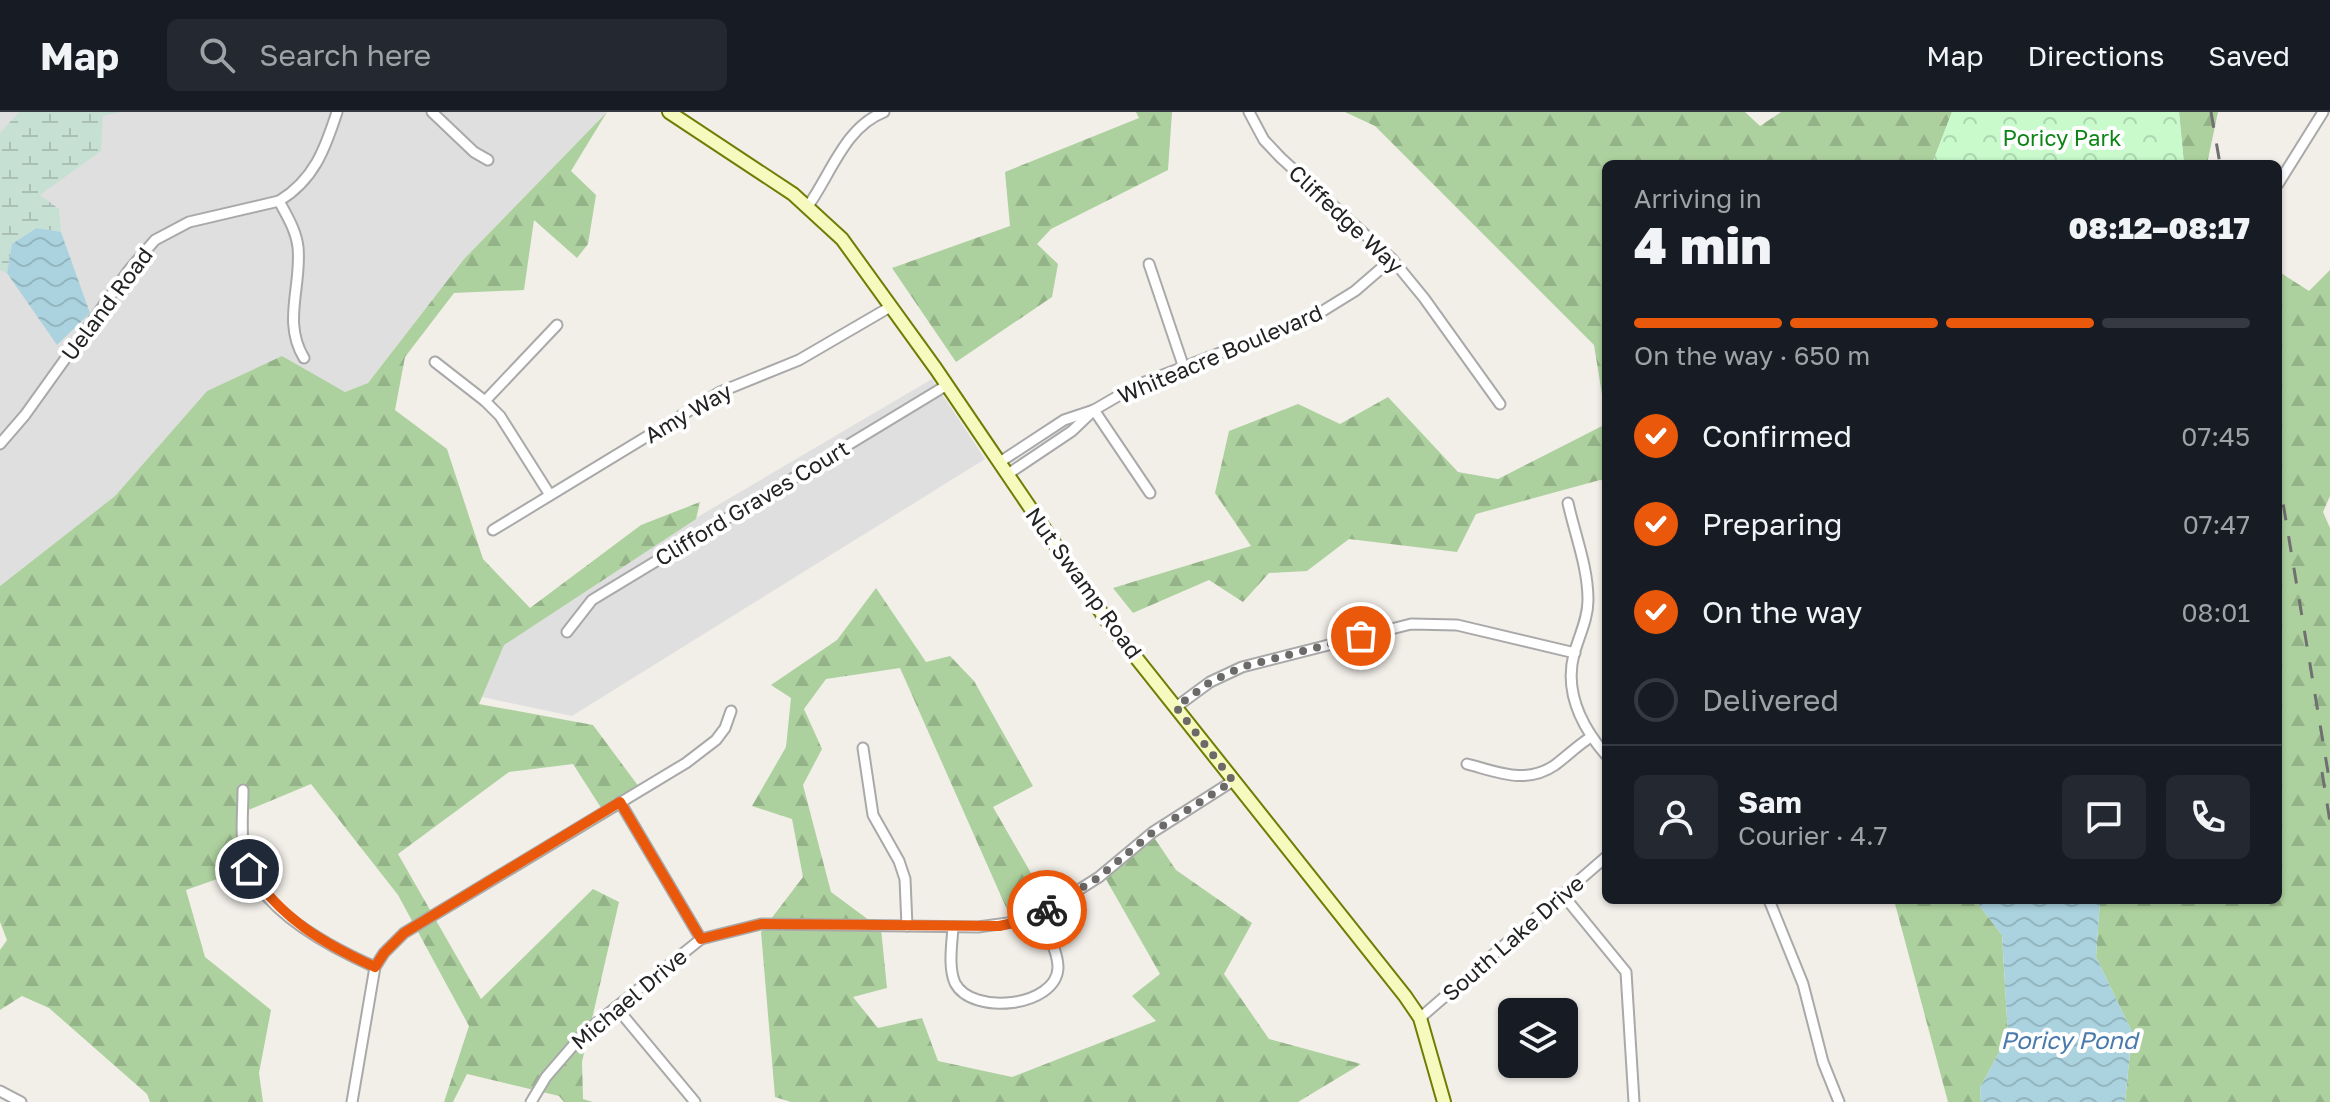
<!DOCTYPE html>
<html lang="en">
<head>
<meta charset="utf-8">
<style>
  :root { --surface:#171b24; --page:#242831; --text:#f1f3f6; --muted:#9ea1a6; --line:#363941; --accent:#ea580c }
  body { margin:0; font-family:"Golos Text",sans-serif; background:var(--page); color:var(--text); height:100vh; display:flex; flex-direction:column; font-size:30px; white-space:nowrap }
  * { box-sizing:border-box; margin:0 }
  p { font-size:26px; color:var(--muted) }
  .icon { flex:none; width:44px; height:44px; fill:none; stroke:currentColor; stroke-width:2; stroke-linecap:round; stroke-linejoin:round }
  .map { position:relative; flex:1; overflow:hidden }
  .drawer { position:absolute; left:1602px; top:48px; width:680px; height:744px; display:flex; flex-direction:column; background:var(--surface); border-radius:12px; box-shadow:0 2px 6px #0004 }
  .drawer>* { flex:none }
  .controls { position:absolute; left:1498px; top:886px; display:grid; gap:16px }
  .controls a { display:grid; place-items:center; width:80px; height:80px; border-radius:12px; background:var(--surface); box-shadow:0 2px 6px #0004; font-size:40px }
  .pin { position:absolute; display:grid; place-items:center; width:68px; height:68px; color:#fff; margin:-34px; border:4px solid #fff; border-radius:50%; box-shadow:0 2px 8px #0007 }
  .courier { position:absolute; display:grid; place-items:center; width:80px; height:80px; margin:-40px; border:6px solid #ea580c; border-radius:50%; background:#fff; color:#222; box-shadow:0 2px 10px #0007 }
  .head em { font-style:normal; font-weight:800 }
  .head div { display:flex; flex-direction:column-reverse }
  .head { display:flex; align-items:center; justify-content:space-between; height:136px; padding:0 32px }
  h1 { font-size:52px; font-weight:800; line-height:60px }
  .bar { display:grid; grid-template-columns:repeat(4,1fr); gap:12px 8px; align-content:center; height:96px; padding:0 32px }
  .bar i { height:10px; border-radius:6px; background:var(--line) }
  .bar .active { background:var(--accent) }
  .bar p { grid-column:span 4 }
  .line { display:flex; align-items:center; gap:20px; padding:0 32px; border-top:2px solid var(--line) }
  .line div { flex:1 }
  .round { display:grid; place-items:center; flex:none; width:84px; height:84px; border-radius:12px; background:var(--page) }
  ol { padding:0 32px; list-style:none }
  li { display:flex; align-items:center; gap:24px; height:88px }
  li p { margin-inline-start:auto }
  li .icon { padding:8px; border-radius:50%; background:var(--accent); color:#fff; stroke-width:4 }
  li:last-child { color:var(--muted) }
  li i { width:44px; height:44px; border:4px solid var(--line); border-radius:50% }
  header { display:flex; align-items:center; gap:48px; box-sizing:border-box; height:112px; padding:0 40px; background:var(--surface); border-bottom:2px solid var(--line) }
  header strong { font-size:38px }
  nav { display:flex; gap:44px; margin-inline-start:auto; font-size:28px }
  .search { width:560px; height:72px; background:var(--page); display:flex; align-items:center; gap:20px; box-sizing:border-box; padding:0 28px; border-radius:12px; color:var(--muted); font-size:30px }
  .map>svg:first-child { display:block }
  .residential { fill:#e0dfdf }
  .forest { fill:url(#forest-firs) }
  .wetland { fill:url(#wetland-marsh) }
  .park { fill:url(#park-crowns) }
  .water { fill:url(#water-waves) }
  .lines { fill:none; stroke-linecap:round; stroke-linejoin:round }
  .street-casing { stroke:#a9a9a9; stroke-width:13 }
  .secondary-casing { stroke:#707d05; stroke-width:16 }
  .street { stroke:#fff; stroke-width:9 }
  .secondary { stroke:#f7fabf; stroke-width:12 }
  .rail { stroke:#707070; stroke-width:3; stroke-dasharray:16 16; stroke-linecap:butt }
  .done { stroke:#6b6a68; stroke-width:8; stroke-dasharray:0 14.4 }
  .route { stroke:#ea580c; stroke-width:10 }
  .labels { text-anchor:middle; stroke-width:8; stroke-linejoin:round; paint-order:stroke }
  .park-label { font-size:22px; fill:#0c8416; stroke:#fff }
  .street-label { font-size:22px; fill:#222; stroke:#fff }
  .water-label { font-size:24px; font-style:italic; fill:#4a7aab; stroke:#fff }
</style>
</head>
<body>
<header>
<strong>Map</strong>
<div class="search"><svg class="icon" aria-label="search" viewBox="0 0 24 24"><circle cx="10" cy="10" r="6"/><path d="M15 15l6 6"/></svg>Search here</div>
<nav><a>Map</a><a>Directions</a><a>Saved</a></nav>
</header>
<div class="map">
<svg width="2330" height="990" viewBox="0 0 2330 990">
  <defs>
    <pattern id="forest-firs" width="22" height="20" patternUnits="userSpaceOnUse" patternTransform="scale(2)"><rect width="22" height="20" fill="#add19e"/><path d="M5 1l3.5 6h-7zM16 11l3.5 6h-7z" fill="#95b388"/></pattern>
    <pattern id="wetland-marsh" width="20" height="14" patternUnits="userSpaceOnUse" patternTransform="scale(2)"><rect width="20" height="14" fill="#c6e0d4"/><path d="M1 5h8M5 5V1M11 12h8M15 12V8" fill="none" stroke="#aac0b6"/></pattern>
    <pattern id="park-crowns" width="20" height="18" patternUnits="userSpaceOnUse" patternTransform="scale(2)"><rect width="20" height="18" fill="#c8facc"/><path d="M2 6a3 3 0 1 1 6 0M12 15a3 3 0 1 1 6 0" fill="none" stroke="#acd6af"/></pattern>
    <pattern id="water-waves" width="16" height="10" patternUnits="userSpaceOnUse" patternTransform="scale(2)"><rect width="16" height="10" fill="#aad3df"/><path d="M0 5q4-4 8 0t8 0" fill="none" stroke="#92b5bf"/></pattern>
  </defs>
  <rect width="100%" height="100%" fill="#f2efe9"/>
  <g class="residential">
    <path d="M0,0H607L464,147L368,271L345,280L281,245L207,279L115,384L0,474Z"/>
    <path d="M932,267L985,347L572,604L468,582L499,522Z"/>
  </g>
  <g class="forest">
    <path d="M607,0L571,59L596,83L588,132L577,146L534,108L524,178L454,181L405,245L395,298L447,337L483,447L530,496L641,413L700,390L696,407L504,533L479,592L593,613L642,679L605,702L573,652L509,660L398,742L481,887L593,777L619,790L582,950L583,987L593,990H564L559,984L467,962L453,990H444L469,914L398,783L311,672L246,699L248,756L186,778L205,845L271,898L259,961L263,990H150L147,982L49,896L22,884L0,898V838L7,828L0,810V474L115,384L207,279L282,244L345,280L368,271L464,147Z"/>
    <path d="M1136,0H1172L1168,58L1051,117L1037,132L1058,152L1052,185L956,250L892,156L1010,114L1005,60L1139,6Z"/>
    <path d="M1345,0H1745L1760,14L1781,0H1952L1932,52H1606V307L1594,233L1375,14Z"/>
    <path d="M2179,0H2218L2207,52H2184Z"/>
    <path d="M2330,158V384L2323,400L2330,416V990H2125L2132,920L2096,845L2100,788H2278V159L2309,179Z"/>
    <path d="M1388,285L1458,360L1498,367L1606,312V369L1600,368L1476,402L1457,440L1349,427L1307,459L1269,461L1243,490L1209,468L1133,501L1113,476L1251,434L1215,381L1229,319L1298,292L1340,312Z"/>
    <path d="M876,476L926,550L950,544L974,569L1033,674L993,695L1050,794L1013,811L900,556L826,567L804,597L822,637L803,673L831,780L881,817L887,876L853,885L878,916L922,906L938,949L1012,965L1156,909L1132,884L1160,862L1103,762L1153,724L1176,758L1252,811L1224,862L1269,927L1361,952L1298,990H791L775,985L761,820L803,765L792,707L752,694L786,635L791,586L771,573L837,528Z"/>
    <path d="M1894,788H1975L2002,823L2008,923L1980,976L1981,990H1948Z"/>
  </g>
  <path class="wetland" d="M19,0H122L103,4L101,39L40,83L59,97L61,120L35,116L12,132L7,161L0,158V21Z"/>
  <path class="park" d="M1952,0H2179L2184,52H1932Z"/>
  <g class="water">
    <path d="M36,116L61,120L90,201L57,233L7,161L12,132Z"/>
    <path d="M1975,788H2100L2096,845L2132,920L2125,990H1981L1980,976L2008,923L2002,823Z"/>
  </g>
  <g class="lines">
    <g class="street-casing">
      <g id="street">
        <path d="M432,0L474,40L488,48"/>
        <path d="M1249,0L1264,28L1281,46L1392,147L1424,186L1500,292"/>
        <path d="M2278,72L2323,0"/>
        <path d="M279,89C287,104 296,118 298,135C302,174 282,210 304,246"/>
        <path d="M808,94C831,62 845,15 884,0"/>
        <path d="M1149,152L1183,253"/>
        <path d="M435,250L485,289L500,304L550,383"/>
        <path d="M485,289L557,213"/>
        <path d="M1094,298L1150,381"/>
        <path d="M0,332L25,303L129,158L155,128L189,110L279,89C314,68 325,37 337,0"/>
        <path d="M1000,350L1064,308L1094,298L1137,273L1313,205L1355,179L1392,147"/>
        <path d="M1008,362L1072,319L1094,298"/>
        <path d="M1568,391C1575,423 1588,455 1588,488C1588,507 1579,524 1574,542C1564,580 1582,615 1606,643"/>
        <path d="M493,418L720,280L799,248L890,195"/>
        <path d="M567,520L592,488L947,273"/>
        <path d="M1176,595L1210,570L1242,555L1411,512L1457,513L1575,541"/>
        <path d="M863,636L873,703L899,749L905,767L907,814"/>
        <path d="M1467,652C1498,660 1526,673 1555,653C1567,644 1578,633 1591,625"/>
        <path d="M243,678C243,700 240,725 245,746C259,798 330,835 375,855"/>
        <path d="M620,690L701,827"/>
        <path d="M1563,783L1626,860L1634,990"/>
        <path d="M1769,788L1803,872L1823,950L1839,990"/>
        <path d="M953,815C952,832 948,855 955,871C972,904 1056,895 1058,856C1058,838 1046,820 1039,803"/>
        <path d="M616,895L695,990"/>
        <path d="M1420,906L1606,745"/>
        <path d="M0,979L21,990"/>
        <path d="M352,990L375,855L384,841L404,821L686,651L716,628L725,616L731,599"/>
        <path d="M531,990L546,965L584,921L701,827L761,812L978,815L1022,809L1039,803L1099,765L1153,720L1233,669"/>
      </g>
    </g>
    <g class="secondary-casing">
      <path id="secondary" d="M669,0L793,82L842,127L936,257L1107,509L1405,884L1420,906L1444,990"/>
    </g>
    <use href="#street" class="street"/>
    <use href="#secondary" class="secondary"/>
    <g class="rail">
      <path d="M2211,0L2220,52"/>
      <path d="M2278,361L2330,672"/>
      <path d="M2322,660L2330,710"/>
    </g>
  </g>
  <g class="lines">
    <path class="done" d="M1047,798L1099,765L1153,720L1233,669L1176,595L1210,570L1242,555L1361,524"/>
    <path class="route" d="M249,757C280,806 324,832 375,855L384,841L404,821L620,690L701,827L761,812L999,814L1022,809L1047,798"/>
  </g>
  <g class="labels">
    <g class="park-label">
      <text x="2062" y="34">Poricy Park</text>
    </g>
    <g class="street-label">
      <text transform="translate(1346 107) rotate(43)" y="8">Cliffedge Way</text>
      <text transform="translate(107 192) rotate(-53)" y="8">Ueland Road</text>
      <text transform="translate(1220 242) rotate(-23)" y="8">Whiteacre Boulevard</text>
      <text transform="translate(688 301) rotate(-30)" y="8">Amy Way</text>
      <text transform="translate(752 391) rotate(-31)" y="8">Clifford Graves Court</text>
      <text transform="translate(1084 471) rotate(54)" y="8">Nut Swamp Road</text>
      <text transform="translate(1513 826) rotate(-41)" y="8">South Lake Drive</text>
      <text transform="translate(629 887) rotate(-40)" y="8">Michael Drive</text>
    </g>
    <g class="water-label">
      <text x="2069" y="937">Poricy Pond</text>
    </g>
  </g>
</svg>
<div class="controls">
<a><svg class="icon" aria-label="layers" viewBox="0 0 24 24"><path d="M12 4l9 5-9 5-9-5zM3 14l9 5 9-5"/></svg></a>
</div>
<div class="pin" style="left:1361px;top:524px;background:#ea580c"><svg class="icon" aria-label="bag" viewBox="0 0 24 24"><path d="M5 8h14l-1 12H6zM9 8a3 3 0 0 1 6 0"/></svg></div>
<div class="pin" style="left:249px;top:757px;background:#1f2937"><svg class="icon" aria-label="home" viewBox="0 0 24 24"><path d="M3 11l9-7 9 7M6 9v11h12V9"/></svg></div>
<div class="courier" style="left:1047px;top:798px"><svg class="icon" aria-label="bike" viewBox="0 0 24 24"><circle cx="6" cy="16" r="4"/><circle cx="18" cy="16" r="4"/><path d="M6 16l4-8h5l3 8M10 8l3 8H6M13 5h3"/></svg></div>
<section class="drawer">
<div class="head"><div><h1>4 min</h1><p>Arriving in</p></div><em>08:12–08:17</em></div>
<div class="bar"><i class="active"></i><i class="active"></i><i class="active"></i><i></i><p>On the way · 650 m</p></div>
<ol>
<li><svg class="icon" aria-label="check" viewBox="0 0 24 24"><path d="M5 12l5 5 9-10"/></svg>Confirmed<p>07:45</p></li>
<li><svg class="icon" aria-label="check" viewBox="0 0 24 24"><path d="M5 12l5 5 9-10"/></svg>Preparing<p>07:47</p></li>
<li><svg class="icon" aria-label="check" viewBox="0 0 24 24"><path d="M5 12l5 5 9-10"/></svg>On the way<p>08:01</p></li>
<li><i></i>Delivered</li>
</ol>
<div class="line" style="height:144px"><a class="round"><svg class="icon" aria-label="person" viewBox="0 0 24 24"><circle cx="12" cy="8" r="4"/><path d="M4 21q1-7 8-7t8 7"/></svg></a><div><b>Sam</b><p>Courier · 4.7</p></div><a class="round"><svg class="icon" aria-label="chat" viewBox="0 0 24 24"><path d="M4 5h16v11H9l-5 4z"/></svg></a><a class="round"><svg class="icon" aria-label="phone" viewBox="0 0 24 24"><path d="M5 4h4l2 5-3 2q2 4 5 5l2-3 5 2v4C11 20 4 13 5 4z"/></svg></a></div>
</section>
</div>
</body>
</html>
